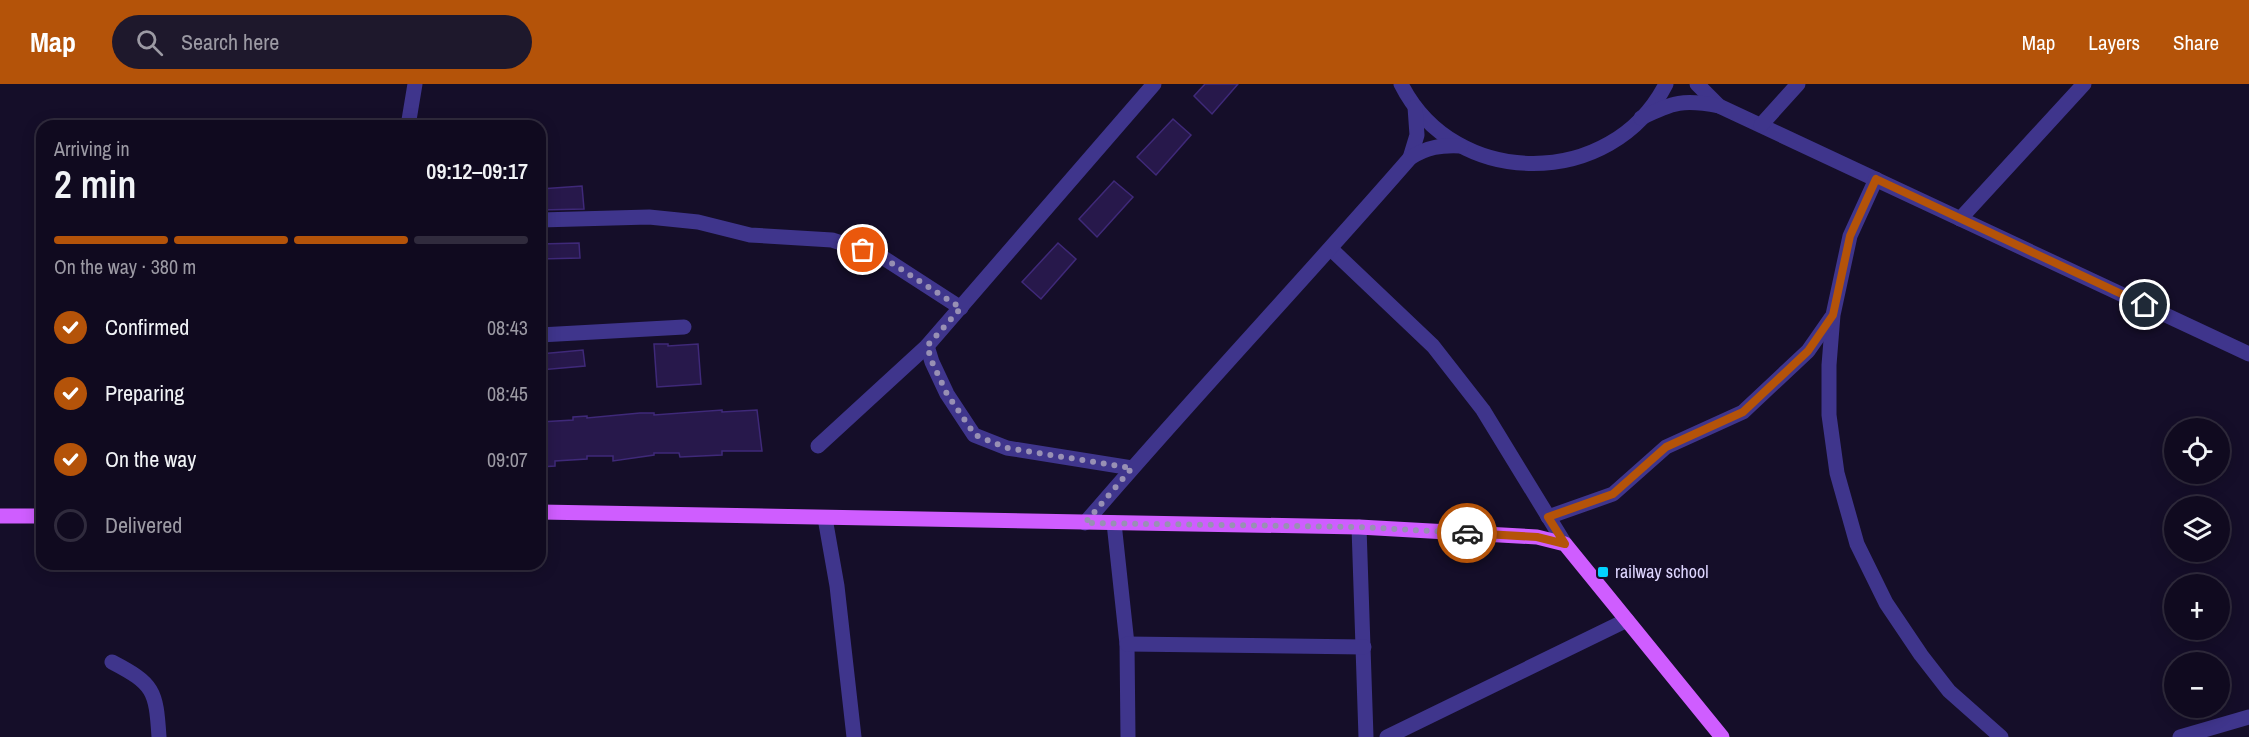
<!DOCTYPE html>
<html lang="en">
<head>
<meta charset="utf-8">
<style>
  :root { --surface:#100a1f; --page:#1e182c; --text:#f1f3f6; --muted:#9c9aa4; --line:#302b3d; --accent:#b45309 }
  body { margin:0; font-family:"Archivo Narrow",sans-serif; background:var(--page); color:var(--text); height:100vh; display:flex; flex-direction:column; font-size:22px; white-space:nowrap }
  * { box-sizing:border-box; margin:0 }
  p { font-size:20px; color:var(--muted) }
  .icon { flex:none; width:33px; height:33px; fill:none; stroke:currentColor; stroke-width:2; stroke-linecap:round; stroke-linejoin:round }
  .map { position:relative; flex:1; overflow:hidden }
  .details { position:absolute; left:36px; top:36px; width:510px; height:450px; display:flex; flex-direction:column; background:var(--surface); border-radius:18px; box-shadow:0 3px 15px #0003,0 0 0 2px var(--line) }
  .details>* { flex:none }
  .controls { position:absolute; left:2164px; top:334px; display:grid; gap:12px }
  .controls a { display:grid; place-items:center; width:66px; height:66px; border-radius:50%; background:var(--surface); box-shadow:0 3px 15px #0003,0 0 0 2px var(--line); font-size:30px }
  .pin { position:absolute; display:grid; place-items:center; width:51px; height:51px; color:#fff; margin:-26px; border:3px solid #fff; border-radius:50%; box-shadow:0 2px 6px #0007 }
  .courier { position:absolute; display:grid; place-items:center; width:60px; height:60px; margin:-30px; border:4px solid #b45309; border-radius:50%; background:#fff; color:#222; box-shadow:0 2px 8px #0007 }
  .summary em { font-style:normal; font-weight:600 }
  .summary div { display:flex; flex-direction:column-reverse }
  .summary { display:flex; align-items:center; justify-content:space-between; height:102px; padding:0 18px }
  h1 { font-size:39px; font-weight:600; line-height:45px }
  .bar { display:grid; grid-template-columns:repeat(4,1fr); gap:9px 6px; align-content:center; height:72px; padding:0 18px }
  .bar i { height:8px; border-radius:4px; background:var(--line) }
  .bar .current { background:var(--accent) }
  .bar p { grid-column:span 4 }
  ol { padding:0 18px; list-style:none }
  li { display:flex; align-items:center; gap:18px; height:66px }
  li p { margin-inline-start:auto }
  li .icon { padding:6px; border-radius:50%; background:var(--accent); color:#fff; stroke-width:4 }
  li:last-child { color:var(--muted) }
  li i { width:33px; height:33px; border:3px solid var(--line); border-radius:50% }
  header { display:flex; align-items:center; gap:36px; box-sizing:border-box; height:84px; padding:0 30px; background:var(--accent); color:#fff }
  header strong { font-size:28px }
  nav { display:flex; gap:33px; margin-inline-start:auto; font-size:21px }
  .search { width:420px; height:54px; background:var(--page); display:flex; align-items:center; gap:15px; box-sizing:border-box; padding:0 21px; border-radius:33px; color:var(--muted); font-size:22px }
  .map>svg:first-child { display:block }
  .building { fill:#27184b; stroke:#3f2979; stroke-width:1.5 }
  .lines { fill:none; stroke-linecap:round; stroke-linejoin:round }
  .minor { stroke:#3f358c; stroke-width:15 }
  .major { stroke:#cf5dff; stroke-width:15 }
  .done { stroke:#9890b4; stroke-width:6; stroke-dasharray:0 10.8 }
  .route { stroke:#b45309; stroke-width:8 }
  .poi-dot { fill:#02d2ff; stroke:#150e29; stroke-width:2 }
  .labels { text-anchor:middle; stroke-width:4.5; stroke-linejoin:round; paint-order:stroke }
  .poi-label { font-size:18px; fill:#ded6ff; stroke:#150e29; text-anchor:start }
</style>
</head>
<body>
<header>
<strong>Map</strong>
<div class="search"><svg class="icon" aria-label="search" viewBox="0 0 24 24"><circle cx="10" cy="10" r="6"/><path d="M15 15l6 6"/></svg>Search here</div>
<nav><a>Map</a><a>Layers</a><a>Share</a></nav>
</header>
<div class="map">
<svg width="2249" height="653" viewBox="0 0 2249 653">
  <rect width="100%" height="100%" fill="#150e29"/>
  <g class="building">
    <path d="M1205,0H1238L1212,30L1194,12Z"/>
    <path d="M1173,35L1191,51L1156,91L1137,73Z"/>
    <path d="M1114,97L1133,113L1097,153L1079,135Z"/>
    <path d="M582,102L584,125L540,126V105Z"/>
    <path d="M579,159L580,174L540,175V160Z"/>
    <path d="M1058,159L1076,175L1041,215L1022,198Z"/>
    <path d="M654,260H668V262L698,260L701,300L657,303Z"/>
    <path d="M583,266L585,282L540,286V270Z"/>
    <path d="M722,326V328L757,326L762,367H722V371L680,373L679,369H654V371L613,377V372H587V375L555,377V382L540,383V338L573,336V333L587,332V334L640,329H654V331Z"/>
  </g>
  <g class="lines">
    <g class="minor">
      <path d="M1401,0C1454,106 1612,106 1666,0"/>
      <path d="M1697,0L1719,22"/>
      <path d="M1641,34C1673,18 1684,15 1719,22L2249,270"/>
      <path d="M1761,41L1798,0"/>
      <path d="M408,42L415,0"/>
      <path d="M1410,74L1417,51L1415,23"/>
      <path d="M1876,95L1850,152L1833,231L1829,281V331L1837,389L1857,460L1886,519L1921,571L1949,607L2001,653"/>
      <path d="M1960,135L2084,0"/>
      <path d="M540,136L649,133L698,138L750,151L832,156L879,171L961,224"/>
      <path d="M1331,165L1433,262L1483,326L1565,460"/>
      <path d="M540,251L684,243"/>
      <path d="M927,262L932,278L947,310L974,351L1007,364L1132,384"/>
      <path d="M818,362L927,262L1154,0"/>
      <path d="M1548,433L1613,410L1666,363L1743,328L1808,267L1831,234"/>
      <path d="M825,434L837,502L854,653"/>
      <path d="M1085,439C1191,315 1303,197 1410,74C1427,63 1441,61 1461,62"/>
      <path d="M1114,439L1127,560L1128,653"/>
      <path d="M1359,443L1366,653"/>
      <path d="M1127,560L1364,563"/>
      <path d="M112,578C154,600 156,606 159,653"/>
      <path d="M1387,653L1627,536"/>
      <path d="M2180,653L2249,633"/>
    </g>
    <g class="major">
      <path d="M540,428L1359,443L1537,453L1565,460L1722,653"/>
      <path d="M0,432H42"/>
    </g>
  </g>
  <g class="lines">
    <path class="done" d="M863,166L879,171L961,224L927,262L932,278L947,310L975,351L1007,364L1132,384L1085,439L1359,443L1467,449"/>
    <path class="route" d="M1467,449L1537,453L1565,460L1548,433L1613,410L1666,363L1743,328L1808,267L1833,231L1850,152L1876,95L2145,221"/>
  </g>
  <rect class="poi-dot" x="1597" y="482" width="12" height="12" rx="3"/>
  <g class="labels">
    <g class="poi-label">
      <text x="1615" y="494">railway school</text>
    </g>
  </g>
</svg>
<div class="controls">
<a><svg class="icon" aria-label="locate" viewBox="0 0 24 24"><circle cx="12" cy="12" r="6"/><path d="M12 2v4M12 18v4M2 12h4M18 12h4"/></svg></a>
<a><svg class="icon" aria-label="layers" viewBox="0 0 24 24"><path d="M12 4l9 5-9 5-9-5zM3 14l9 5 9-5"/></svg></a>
<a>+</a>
<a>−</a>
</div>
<div class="pin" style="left:863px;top:166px;background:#ea580c"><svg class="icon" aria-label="bag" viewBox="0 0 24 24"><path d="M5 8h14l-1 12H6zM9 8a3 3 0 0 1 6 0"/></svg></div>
<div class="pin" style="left:2145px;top:221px;background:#1f2937"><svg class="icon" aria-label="home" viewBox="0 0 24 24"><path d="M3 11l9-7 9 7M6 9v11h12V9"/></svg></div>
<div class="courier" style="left:1467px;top:449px"><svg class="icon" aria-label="car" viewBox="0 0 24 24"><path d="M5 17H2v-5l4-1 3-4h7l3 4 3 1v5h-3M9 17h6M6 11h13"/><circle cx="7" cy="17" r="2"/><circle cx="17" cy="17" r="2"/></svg></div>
<section class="details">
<div class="summary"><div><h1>2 min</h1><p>Arriving in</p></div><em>09:12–09:17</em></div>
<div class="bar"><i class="current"></i><i class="current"></i><i class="current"></i><i></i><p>On the way · 380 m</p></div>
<ol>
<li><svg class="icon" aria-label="check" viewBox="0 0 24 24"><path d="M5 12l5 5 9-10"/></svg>Confirmed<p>08:43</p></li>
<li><svg class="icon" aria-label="check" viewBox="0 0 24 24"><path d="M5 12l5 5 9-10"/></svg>Preparing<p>08:45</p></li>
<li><svg class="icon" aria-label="check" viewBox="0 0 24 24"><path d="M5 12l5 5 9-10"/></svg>On the way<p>09:07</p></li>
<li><i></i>Delivered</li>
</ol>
</section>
</div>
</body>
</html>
